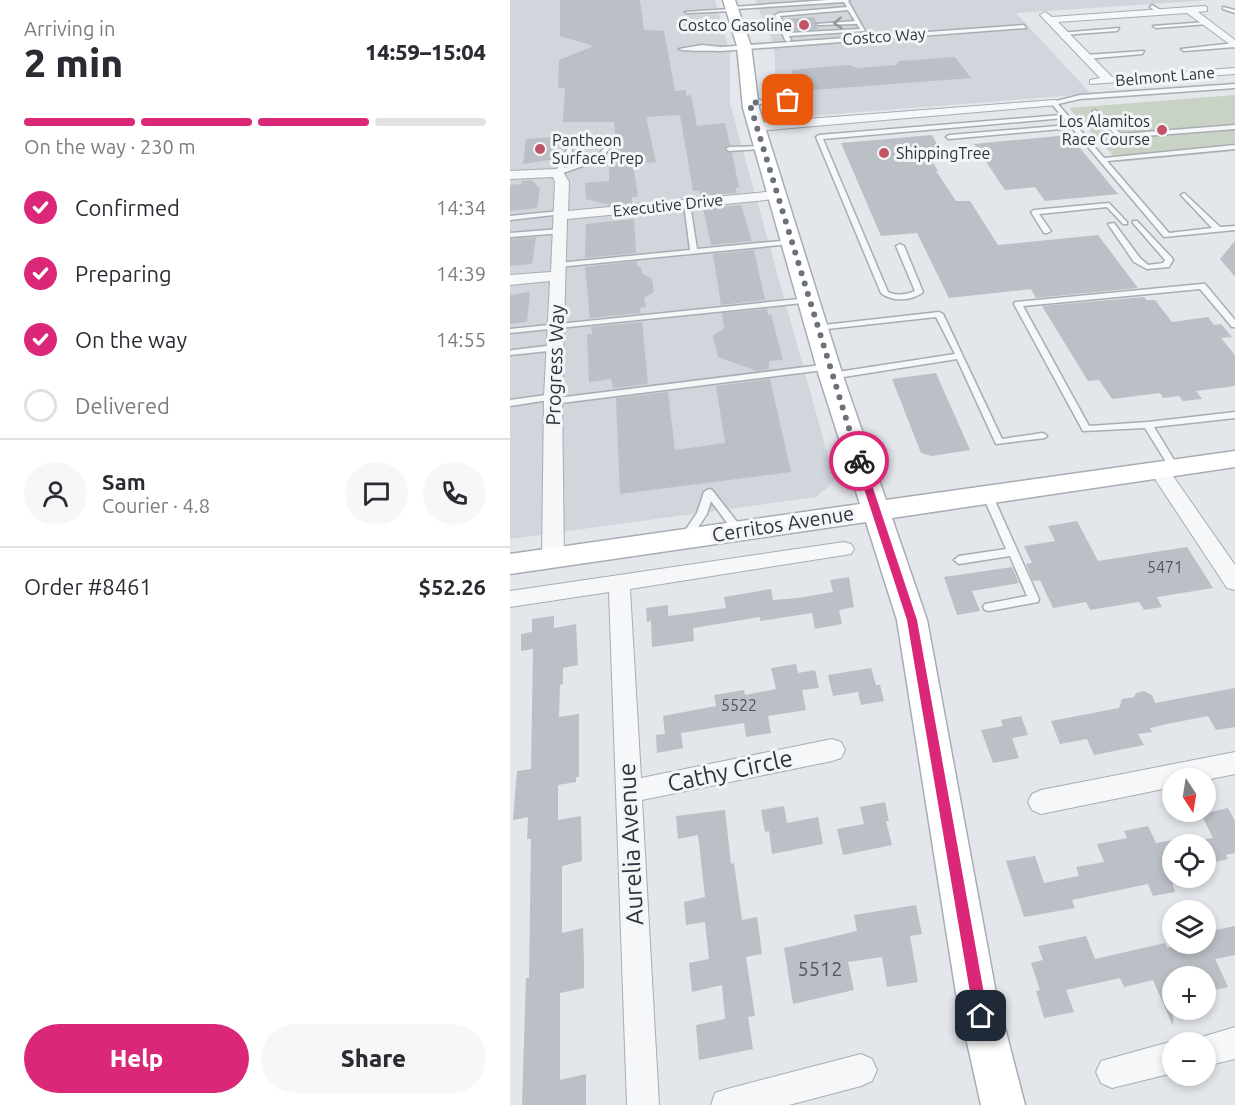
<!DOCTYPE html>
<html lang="en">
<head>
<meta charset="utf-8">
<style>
  :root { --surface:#fff; --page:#f7f7f7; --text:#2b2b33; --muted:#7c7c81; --line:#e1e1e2; --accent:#db2777 }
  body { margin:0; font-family:Ubuntu,sans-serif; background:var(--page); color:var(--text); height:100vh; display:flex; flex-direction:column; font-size:22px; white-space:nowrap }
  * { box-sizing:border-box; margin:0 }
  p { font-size:20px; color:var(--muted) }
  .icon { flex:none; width:33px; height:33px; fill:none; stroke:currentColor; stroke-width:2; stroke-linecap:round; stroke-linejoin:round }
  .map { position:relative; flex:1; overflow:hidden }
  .drawer { display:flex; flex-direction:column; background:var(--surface); width:510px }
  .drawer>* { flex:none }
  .needle { width:39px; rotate:168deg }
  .buttons { position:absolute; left:652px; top:768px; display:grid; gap:12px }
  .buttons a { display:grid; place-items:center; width:54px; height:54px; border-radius:50%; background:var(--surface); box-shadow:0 3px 9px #0003; font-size:30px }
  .pin { position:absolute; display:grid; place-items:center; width:51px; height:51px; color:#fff; margin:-26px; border-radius:12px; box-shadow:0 3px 9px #0006 }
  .courier { position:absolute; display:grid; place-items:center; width:60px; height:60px; margin:-30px; border:4px solid #db2777; border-radius:50%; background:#fff; color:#222; box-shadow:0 2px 8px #0007 }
  .head em { font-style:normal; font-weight:800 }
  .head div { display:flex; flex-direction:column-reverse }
  .head { display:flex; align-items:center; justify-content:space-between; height:102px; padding:0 24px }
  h1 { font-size:39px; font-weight:800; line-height:45px }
  .bar { display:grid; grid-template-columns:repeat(4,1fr); gap:9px 6px; align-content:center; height:72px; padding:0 24px }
  .bar i { height:8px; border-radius:4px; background:var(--line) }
  .bar .active { background:var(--accent) }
  .bar p { grid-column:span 4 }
  .line { display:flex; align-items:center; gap:15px; padding:0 24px; border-top:2px solid var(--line) }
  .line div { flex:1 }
  .round { display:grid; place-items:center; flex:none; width:63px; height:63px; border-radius:32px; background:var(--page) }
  ol { padding:0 24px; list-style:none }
  li { display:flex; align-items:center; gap:18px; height:66px }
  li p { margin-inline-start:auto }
  li .icon { padding:6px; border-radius:50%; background:var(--accent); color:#fff; stroke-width:4 }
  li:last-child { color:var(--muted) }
  li i { width:33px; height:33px; border:3px solid var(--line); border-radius:50% }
  .cta { display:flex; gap:12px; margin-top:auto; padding:12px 24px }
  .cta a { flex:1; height:69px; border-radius:36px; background:var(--accent); color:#fff; font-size:24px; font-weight:800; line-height:69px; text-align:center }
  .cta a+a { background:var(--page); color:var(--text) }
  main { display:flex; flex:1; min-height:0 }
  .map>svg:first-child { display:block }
  .built { fill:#d1d5dc }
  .green { fill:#c9d3c5 }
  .building { fill:#bbbfc6 }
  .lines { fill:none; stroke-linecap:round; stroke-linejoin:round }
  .lane-casing { stroke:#a8adb4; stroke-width:3 }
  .street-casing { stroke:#a8adb4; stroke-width:2 }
  .secondary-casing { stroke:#a8adb4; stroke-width:3 }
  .lane { fill:#f5f7f8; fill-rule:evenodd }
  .street { fill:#f5f7f8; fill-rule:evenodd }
  .secondary { fill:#fff; fill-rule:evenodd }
  .oneway { stroke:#90969c }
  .route { fill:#db2777 }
  .done { stroke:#6c727c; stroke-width:6; stroke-dasharray:0 10.8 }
  .poi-dot { fill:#c25468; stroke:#f3f5f7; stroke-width:2 }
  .labels { text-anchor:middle; stroke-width:6; stroke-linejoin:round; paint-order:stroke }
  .far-poi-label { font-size:16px; fill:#2c3441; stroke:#f3f5f7; text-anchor:end }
  .far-street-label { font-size:16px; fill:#2c3441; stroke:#f3f5f7 }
  .number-label { font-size:16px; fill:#505762 }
  .street-label { font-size:20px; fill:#2c3441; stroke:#f3f5f7 }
  .near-number-label { font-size:20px; fill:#505762 }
  .near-street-label { font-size:24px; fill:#2c3441; stroke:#f3f5f7 }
</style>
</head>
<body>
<main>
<section class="drawer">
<div class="head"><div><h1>2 min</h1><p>Arriving in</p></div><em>14:59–15:04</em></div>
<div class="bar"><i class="active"></i><i class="active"></i><i class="active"></i><i></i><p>On the way · 230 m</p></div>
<ol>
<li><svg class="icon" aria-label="check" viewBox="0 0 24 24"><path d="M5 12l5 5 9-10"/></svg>Confirmed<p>14:34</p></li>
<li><svg class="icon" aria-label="check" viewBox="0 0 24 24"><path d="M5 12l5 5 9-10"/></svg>Preparing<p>14:39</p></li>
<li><svg class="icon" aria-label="check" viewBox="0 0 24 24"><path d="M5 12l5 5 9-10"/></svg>On the way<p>14:55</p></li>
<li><i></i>Delivered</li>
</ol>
<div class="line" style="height:108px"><a class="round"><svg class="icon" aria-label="person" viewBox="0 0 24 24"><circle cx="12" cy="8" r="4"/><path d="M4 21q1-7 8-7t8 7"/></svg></a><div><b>Sam</b><p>Courier · 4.8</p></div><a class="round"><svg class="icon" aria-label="chat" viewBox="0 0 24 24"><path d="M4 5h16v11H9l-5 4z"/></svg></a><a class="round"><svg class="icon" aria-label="phone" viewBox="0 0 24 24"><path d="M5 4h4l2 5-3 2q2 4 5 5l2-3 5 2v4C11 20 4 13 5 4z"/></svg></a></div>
<div class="line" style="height:78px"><div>Order #8461</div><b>$52.26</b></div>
<div class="cta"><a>Help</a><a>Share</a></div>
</section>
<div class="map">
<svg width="725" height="1105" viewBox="0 0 725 1105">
  <rect width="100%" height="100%" fill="#e3e6ea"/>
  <g class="built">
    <path d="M0,0H205L220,53V104L325,481L306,497L0,539Z"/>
    <path d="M245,0H701L506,13L581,94L273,118L266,104L265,58L262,40Z"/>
  </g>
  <path class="green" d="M725,95V151L609,162L559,108Z"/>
  <g class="building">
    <path d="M50,0H130L134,30L154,31L165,91L176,90V96L181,95L187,126L215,123L220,145L214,150L222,153L229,187L225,188L227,193L190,196L189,191H183L170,115L136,117L146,162L123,164L128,197H122V203L99,205L76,199L75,183L99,181V160L107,159L104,122H53L55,88H48L49,60L84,46L50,36Z"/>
    <path d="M304,17L306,22L304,25L309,29L281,31L277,19Z"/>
    <path d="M445,57L461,78L290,91L281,70L339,65L347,68L386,65L389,61Z"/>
    <path d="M422,135L434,156L420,158L428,171H426L446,201H460L488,245L588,235L628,288L526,298L521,289L439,298L407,233L371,236L331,143Z"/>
    <path d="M559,135L608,194L535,201L525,187L495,190L464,144Z"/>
    <path d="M45,137V159L13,164L16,139Z"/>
    <path d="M22,180L30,189L27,208L0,211V185L11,184L12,181Z"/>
    <path d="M231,205L242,241L201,245L193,208Z"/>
    <path d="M124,219L126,253L75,258L76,224Z"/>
    <path d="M26,237L22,264L0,266V239Z"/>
    <path d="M725,241V277L710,259Z"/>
    <path d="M244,250L255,300L211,305L203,254Z"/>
    <path d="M127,261V267H131L132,273L142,279L144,292L134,298L136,307L130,308L131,313L80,318L75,267Z"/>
    <path d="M20,292L17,322L0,324V295Z"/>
    <path d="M634,297L637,300H645L662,322L698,317L704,325L711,324L722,337L711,338L725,355V386L686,391L692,399L673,401L669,396L653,398L650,393L602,399L589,380L578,381L532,306Z"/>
    <path d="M257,309L258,315L261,314L273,360L259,361V369L247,371L208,357L203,336L214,328L212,313Z"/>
    <path d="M132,322L138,384L106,388H103L101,379L79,382L77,334H82L81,327Z"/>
    <path d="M426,373L460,450L422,456L411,453L382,379Z"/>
    <path d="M260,379L281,472L110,494L106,398L158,392L165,450L215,443L206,386Z"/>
    <path d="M567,521L588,561L677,547L703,588L647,597L652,607L634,610L629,602L580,610L576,602L543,608L530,580L523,581L516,564L522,563L514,546L545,541L538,526Z"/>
    <path d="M502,567L509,583L462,591L470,611L447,615L434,577Z"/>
    <path d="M339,577L344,607L329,610L332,624L305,629L302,613L250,621V617L183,628L184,641L142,647L141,621L137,622L136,608L158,605V616L181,613L216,608L214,597L261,589L263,600L288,598L323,592L320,580Z"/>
    <path d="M44,616V628L66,624L68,665L53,668V684L50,685L49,717L69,714V777H66V782L48,785V820L71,816L72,861L52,866V933L73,928L74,963V988L50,993V1080L76,1074V1105H12L16,978H19L21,839H17L18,817L3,820L7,771L21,769L23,649L11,651V634L22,632V619Z"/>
    <path d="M286,664L288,673L305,670L309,688L292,690L296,710L258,716L261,733L236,737L234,723L208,727L171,733L173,748L147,753L146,735L155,734L153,716L206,706L204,695L234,690L235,695L266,689L261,668Z"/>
    <path d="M361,668L366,685H370L374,701L351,705L348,692L323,696L318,675Z"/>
    <path d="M725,688V727L706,730L698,716L657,724L640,728L642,732L628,734L634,745L584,755L577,739L550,744L541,721L609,708L612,699L624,697L626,693L634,691L642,695L645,703Z"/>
    <path d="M511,716L518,735L502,738L509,758L483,763L471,730L493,726L491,720Z"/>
    <path d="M375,802L379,821H376L382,845L333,855L327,829L354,824L350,807Z"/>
    <path d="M274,806L277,823L308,817L313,844L262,854L259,831L255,832L251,810Z"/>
    <path d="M718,808L725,821V853L716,855L718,859L696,864V839L703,838L691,814Z"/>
    <path d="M215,810L221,864L224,863L232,920L247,917L252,954L236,957L245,1016L238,1017L243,1049L189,1060L186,1025L215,1019L212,985L182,992L179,963L199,959L195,922L176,925L174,902L195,897L188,835L168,839L166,816Z"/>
    <path d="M638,826L646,843L663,840V886L665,892L643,896L638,884L562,900L565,908L514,917L496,861L525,856L534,883L569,876L566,867L594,862L587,844L617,838L614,831Z"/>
    <path d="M406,905L412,934L400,936L408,982L377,987L372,957L338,962L344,990L283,1004L274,948L347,931L344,915Z"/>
    <path d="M725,926V955L705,959L718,987L696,992V976H663V1026L643,980L614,987L610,978L556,990L564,1012L534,1018L526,991L530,990L521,963L533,960L528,946L576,936L585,959L655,943L657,948L677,944H696V932Z"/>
  </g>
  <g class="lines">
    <g class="lane-casing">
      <g id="lane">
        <path d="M317,0H340L338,1L355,31L279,36L281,40L278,42L275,40L265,15L269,13L337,7L334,2L225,9L223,11L177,13L175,12L220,9L222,7ZM338,10L345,21L306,24L308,25L347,24L350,29L278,33L270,16Z"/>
        <path d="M642,5L652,11V13H648L640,7Z"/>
        <path d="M713,7L725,10V13L713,9Z"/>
        <path d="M696,22L698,24L646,28L643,26Z"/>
        <path d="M514,25L516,28L211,51C200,50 178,52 169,49L192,45L211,47Z"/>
        <path d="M609,28L607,31L552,35L549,33Z"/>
        <path d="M725,43V47L674,51L671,49Z"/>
        <path d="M634,51L632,54L576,59L573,57L576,55Z"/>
        <path d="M725,84V88L570,99L548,104L594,158L725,145V149L597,161L659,233L702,228L672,196L671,195L674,193L710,227L725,226V230L654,237L562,128L439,139L436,137L439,135L559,125L554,118L313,139L378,292C387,296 396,295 405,291L386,246L390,244L394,246L413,292C402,301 382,302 371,293L306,137L309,135L551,115L541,103L542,102L570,95Z"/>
        <path d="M278,98L280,99V101L240,105L237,103L240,101Z"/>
        <path d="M585,110L611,134L725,125V129L609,138L583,113V111Z"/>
        <path d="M94,137L99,138L100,148L90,160L50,174H45L44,173L55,158L58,140L63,141L61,158L54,168L86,158L94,148Z"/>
        <path d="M254,146V148L252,149L219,151L216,149L219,147Z"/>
        <path d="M177,202L180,204L187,249L281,240L285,242L281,244L48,267L44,265L48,263L180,250L174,204Z"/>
        <path d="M599,203L617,222V224H613L597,207L529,214L541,231L537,233H534L521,212L524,210Z"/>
        <path d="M50,211L53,213L52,214L0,220V216Z"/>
        <path d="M623,221H627L662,258L663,260L659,267L637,269L624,262L598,224L604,223L630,258L638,265L653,263L655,260L623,223Z"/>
        <path d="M50,229H53V233L0,237V233Z"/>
        <path d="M692,284H695L725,320V327H722L690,289L513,306L579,426L638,422L725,412V418L644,427L669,468L664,471L661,470L635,428L573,431L504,304L505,302Z"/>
        <path d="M299,298H302V302L0,333V329Z"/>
        <path d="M429,312L433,314L492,439L532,433L535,434L537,436L535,438L486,444L447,359L321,379L317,376L321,373L445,354L426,317L308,330L304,328L305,326Z"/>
        <path d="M45,345L48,346V350L0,355V351L3,350Z"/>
        <path d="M319,364L322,365V369L43,404L40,403L39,400L0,406V400L43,394L46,395L47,398Z"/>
        <path d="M199,489L202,490L235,532L230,536L226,535L201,501L197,514L179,541H171L170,538L187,513L194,492Z"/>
        <path d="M477,491L482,494L529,599L528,602L479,611L475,610L473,607L475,604L517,596L500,556L449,564L444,560L449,556L496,549L472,494Z"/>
      </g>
    </g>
    <g class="street-casing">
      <g id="street">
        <path d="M694,6L697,7V11L688,12L725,40V48L677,13L548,22L602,77L725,68V74L580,84V80L590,78L530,15L535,12L542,17Z"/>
        <path d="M544,100L548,101V105L246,131L240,127L246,123Z"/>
        <path d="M47,169L52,170L59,182L58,211L266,191L273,195L266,199L57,219L52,397L54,558L50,563L43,566L36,563L32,558L34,397L40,281L0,285V275L41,272L45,182L43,177L0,179V171Z"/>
        <path d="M649,464L656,466L725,565V590L717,588L639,470L642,466Z"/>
        <path d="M334,542L341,544L344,549L341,554L120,589L131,778L322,739L331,742L335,750L331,758L322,761L132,800L149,1105H117L99,592L0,607V591Z"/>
        <path d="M725,752V774L696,780L663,778V787L531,814L522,810L518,802L522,794L531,790Z"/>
        <path d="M725,1027V1059L696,1066V1042H683L685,1039Z"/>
        <path d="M663,1041L666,1042H663V1073L602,1088L591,1083L586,1072L591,1061Z"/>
        <path d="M351,1054L362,1059L367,1070L362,1081L351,1086L279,1105H201L205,1093L217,1089Z"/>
      </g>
    </g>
    <g class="secondary-casing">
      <path id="secondary" d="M213,0H225L241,46L249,108L333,376L376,500L725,451V467L382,518L417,620L486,993L515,1105H471L446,993L387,620L356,522L0,574V554L350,504L309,376L233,108L227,46Z"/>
    </g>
    <use href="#lane" class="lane"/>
    <use href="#street" class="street"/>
    <use href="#secondary" class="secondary"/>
  </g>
  <defs><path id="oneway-chevron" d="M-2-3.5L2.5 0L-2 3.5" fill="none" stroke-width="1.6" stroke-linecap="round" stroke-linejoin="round" transform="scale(1.5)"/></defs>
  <use class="oneway" href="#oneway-chevron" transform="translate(328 23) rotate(176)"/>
  <path class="route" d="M346,459L354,461L407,620L478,1016L476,1021L471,1023L466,1021L464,1016L397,620L345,461Z"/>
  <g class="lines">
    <path class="done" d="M278,100L240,103L241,108L349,461"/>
  </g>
  <g class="poi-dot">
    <circle cx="294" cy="25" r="6"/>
    <circle cx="652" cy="130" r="6"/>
    <circle cx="30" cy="149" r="6"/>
    <circle cx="374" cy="153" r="6"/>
  </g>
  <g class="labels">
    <g class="far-poi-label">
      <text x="282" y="31">Costco Gasoline</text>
      <text x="640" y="127">Los Alamitos<tspan x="640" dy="18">Race Course</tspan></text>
      <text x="42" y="146" text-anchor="start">Pantheon<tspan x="42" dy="18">Surface Prep</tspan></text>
      <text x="386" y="159" text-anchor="start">ShippingTree</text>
    </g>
    <g class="far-street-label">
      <text transform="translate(374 36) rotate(-4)" y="6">Costco Way</text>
      <text transform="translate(655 76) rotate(-5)" y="6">Belmont Lane</text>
      <text transform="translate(158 205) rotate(-6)" y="6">Executive Drive</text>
    </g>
    <g class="number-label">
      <text x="655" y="573">5471</text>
      <text x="229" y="711">5522</text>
    </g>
    <g class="street-label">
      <text transform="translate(45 365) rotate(-88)" y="7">Progress Way</text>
      <text transform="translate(273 524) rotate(-9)" y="7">Cerritos Avenue</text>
    </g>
    <g class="near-number-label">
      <text x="310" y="976">5512</text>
    </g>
    <g class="near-street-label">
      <text transform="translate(220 771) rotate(-12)" y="8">Cathy Circle</text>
      <text transform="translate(121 844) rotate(-93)" y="8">Aurelia Avenue</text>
    </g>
  </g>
</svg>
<div class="buttons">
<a><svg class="needle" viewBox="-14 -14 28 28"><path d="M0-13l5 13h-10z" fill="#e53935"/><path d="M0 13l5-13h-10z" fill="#7c7c81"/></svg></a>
<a><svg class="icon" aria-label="locate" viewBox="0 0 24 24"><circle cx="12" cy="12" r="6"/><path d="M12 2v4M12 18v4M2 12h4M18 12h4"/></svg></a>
<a><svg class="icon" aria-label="layers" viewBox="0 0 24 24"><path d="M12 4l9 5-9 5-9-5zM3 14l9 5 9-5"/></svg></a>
<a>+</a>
<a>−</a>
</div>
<div class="pin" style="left:278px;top:100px;background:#ea580c"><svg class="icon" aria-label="bag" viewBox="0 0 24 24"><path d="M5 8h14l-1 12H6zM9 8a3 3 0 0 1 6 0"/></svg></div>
<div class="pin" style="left:471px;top:1016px;background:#1f2937"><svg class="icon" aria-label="home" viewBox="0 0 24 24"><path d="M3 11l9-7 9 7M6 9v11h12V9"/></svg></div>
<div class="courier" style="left:349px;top:461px"><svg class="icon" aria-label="bike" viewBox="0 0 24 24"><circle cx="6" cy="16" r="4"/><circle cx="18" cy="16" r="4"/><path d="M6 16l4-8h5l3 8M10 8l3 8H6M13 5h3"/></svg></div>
</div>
</main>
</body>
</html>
